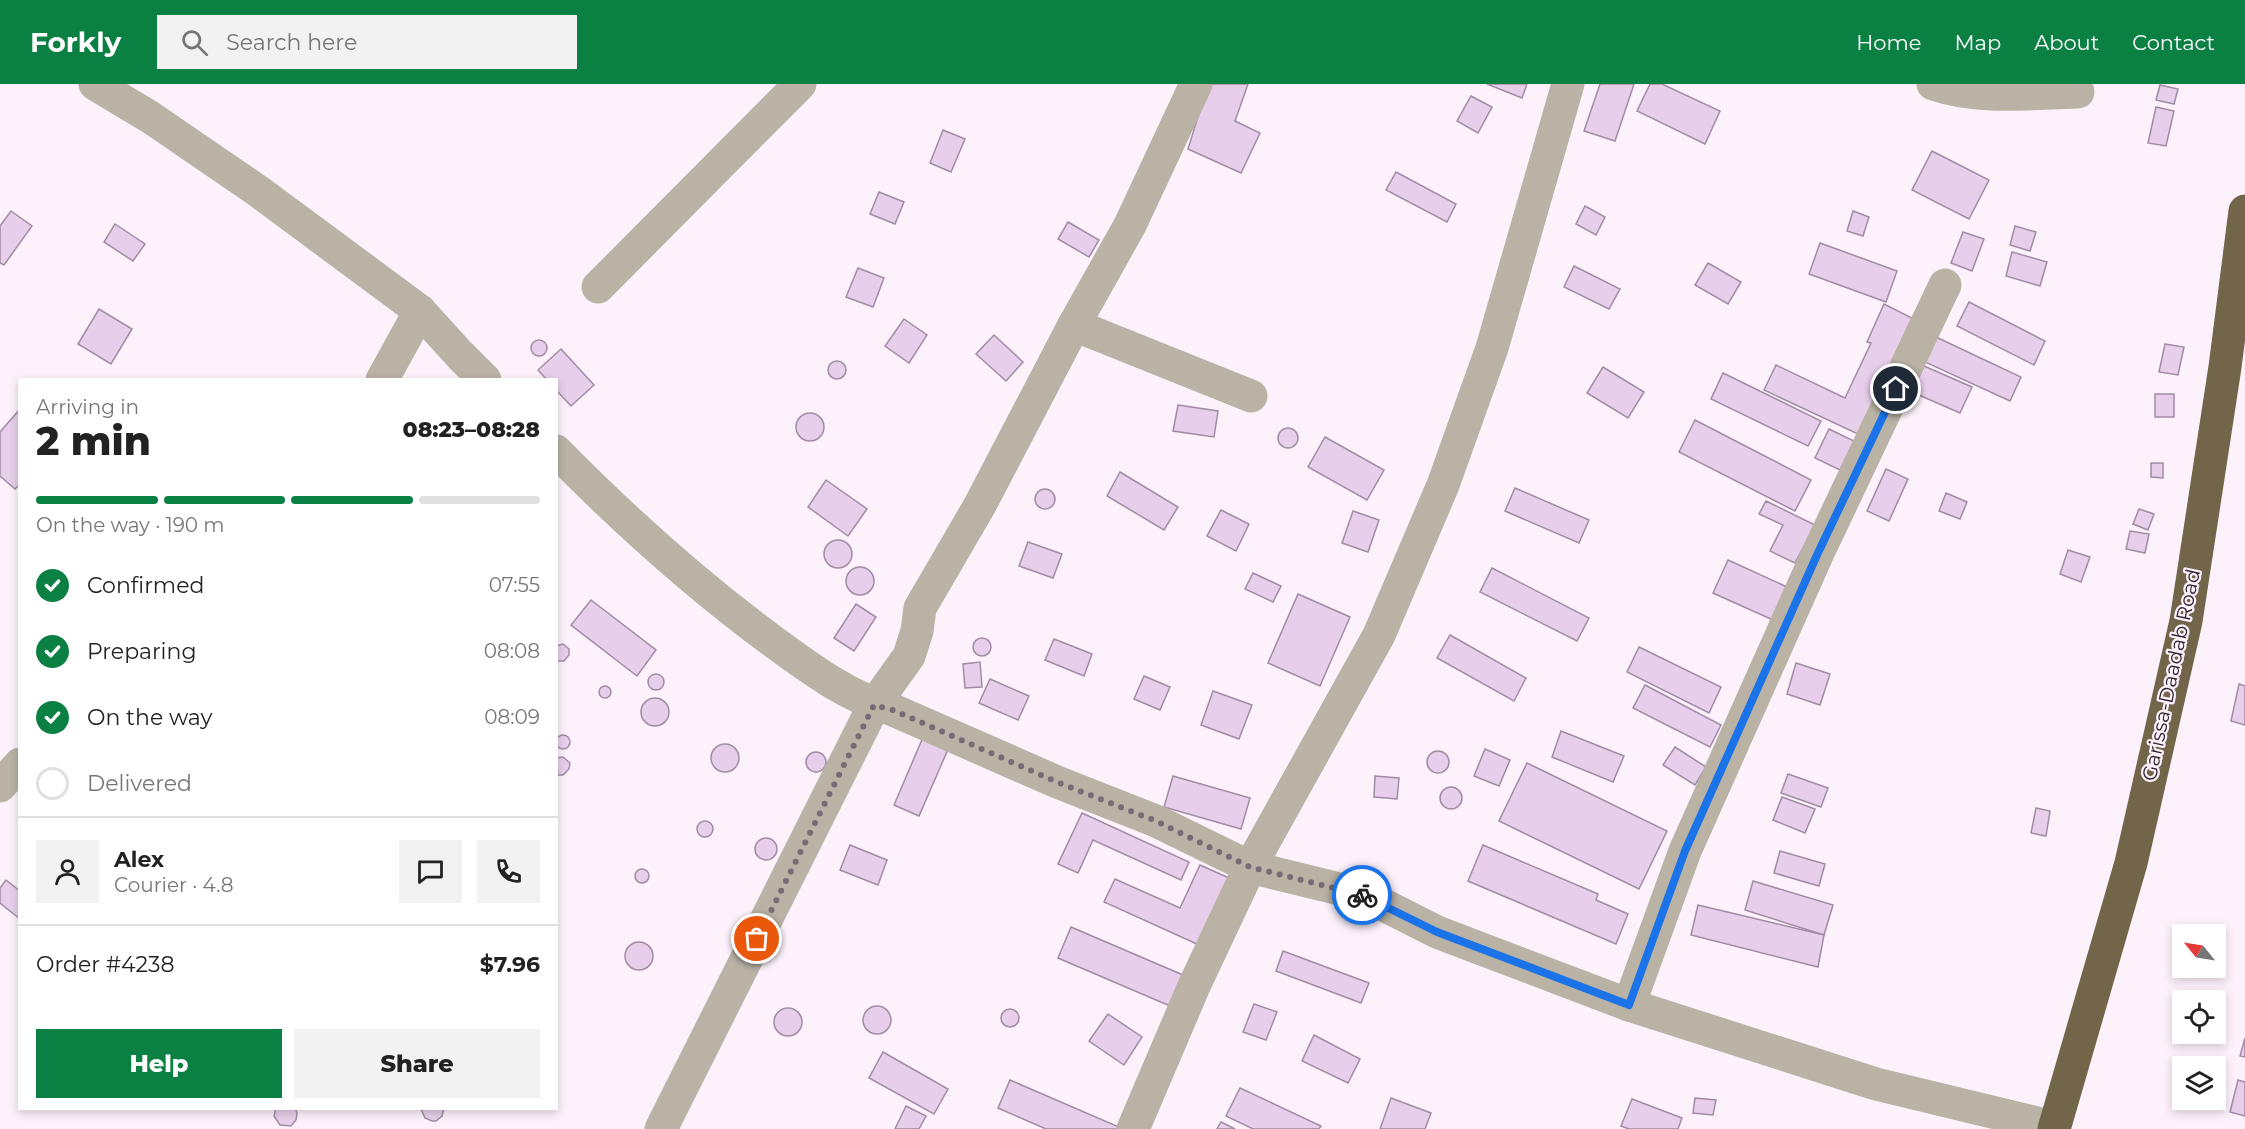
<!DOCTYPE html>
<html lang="en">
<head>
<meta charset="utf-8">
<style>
  :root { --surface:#fff; --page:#f2f2f2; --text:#222; --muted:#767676; --line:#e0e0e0; --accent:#0b8043 }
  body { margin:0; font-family:Montserrat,sans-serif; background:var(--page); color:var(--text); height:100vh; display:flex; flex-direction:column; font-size:22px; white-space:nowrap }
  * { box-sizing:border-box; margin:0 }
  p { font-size:20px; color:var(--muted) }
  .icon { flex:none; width:33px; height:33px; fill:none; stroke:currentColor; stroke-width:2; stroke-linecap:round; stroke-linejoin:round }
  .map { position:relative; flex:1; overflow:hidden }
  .drawer { position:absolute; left:18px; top:294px; width:540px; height:732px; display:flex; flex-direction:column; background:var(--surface); border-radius:0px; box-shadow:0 3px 9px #0003 }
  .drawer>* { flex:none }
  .needle { width:39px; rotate:300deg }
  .fabs { position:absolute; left:2172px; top:840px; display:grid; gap:12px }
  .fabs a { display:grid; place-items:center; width:54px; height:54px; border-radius:0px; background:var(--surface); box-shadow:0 3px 9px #0003; font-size:30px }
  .pin { position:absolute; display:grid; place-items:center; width:51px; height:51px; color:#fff; margin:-26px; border:3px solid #fff; border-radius:50%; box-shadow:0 2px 6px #0007 }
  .courier { position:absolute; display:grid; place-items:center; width:60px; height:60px; margin:-30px; border:4px solid #1a73e8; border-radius:50%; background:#fff; color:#222; box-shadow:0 2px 8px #0007 }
  .summary em { font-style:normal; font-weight:800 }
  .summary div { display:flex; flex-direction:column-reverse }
  .summary { display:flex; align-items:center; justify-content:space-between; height:102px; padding:0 18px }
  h1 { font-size:39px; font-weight:800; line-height:45px }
  .bar { display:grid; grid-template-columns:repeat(4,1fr); gap:9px 6px; align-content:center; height:72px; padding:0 18px }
  .bar i { height:8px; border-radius:4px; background:var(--line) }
  .bar .active { background:var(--accent) }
  .bar p { grid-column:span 4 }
  .line { display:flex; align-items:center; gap:15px; padding:0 18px; border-top:2px solid var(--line) }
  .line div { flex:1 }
  .round { display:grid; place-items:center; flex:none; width:63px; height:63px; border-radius:0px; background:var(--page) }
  ol { padding:0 18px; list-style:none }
  li { display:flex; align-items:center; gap:18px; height:66px }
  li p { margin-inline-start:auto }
  li .icon { padding:6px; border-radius:50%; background:var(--accent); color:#fff; stroke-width:4 }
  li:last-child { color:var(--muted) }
  li i { width:33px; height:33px; border:3px solid var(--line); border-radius:50% }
  .action { display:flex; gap:12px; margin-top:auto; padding:12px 18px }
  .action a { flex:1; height:69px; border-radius:0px; background:var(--accent); color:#fff; font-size:24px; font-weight:800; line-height:69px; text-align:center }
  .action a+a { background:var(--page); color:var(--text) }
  header { display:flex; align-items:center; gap:36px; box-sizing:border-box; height:84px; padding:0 30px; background:var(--accent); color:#fff }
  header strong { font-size:28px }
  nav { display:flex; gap:33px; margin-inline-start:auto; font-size:21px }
  .search { width:420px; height:54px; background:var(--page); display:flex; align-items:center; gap:15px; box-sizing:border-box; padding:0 21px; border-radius:0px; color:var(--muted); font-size:22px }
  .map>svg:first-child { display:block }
  .building { fill:#e7cfeb; stroke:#a28ba5; stroke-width:1.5 }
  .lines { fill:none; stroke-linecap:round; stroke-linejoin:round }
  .minor { stroke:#b9b2a5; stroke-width:33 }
  .highway { stroke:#736549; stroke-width:33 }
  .done { stroke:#766c75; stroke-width:6; stroke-dasharray:0 10.8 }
  .route { stroke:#1a73e8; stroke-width:8 }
  .labels { text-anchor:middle; stroke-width:4.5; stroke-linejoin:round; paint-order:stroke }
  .street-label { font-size:20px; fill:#2e242d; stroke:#fdf2fc }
</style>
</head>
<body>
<header>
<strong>Forkly</strong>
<div class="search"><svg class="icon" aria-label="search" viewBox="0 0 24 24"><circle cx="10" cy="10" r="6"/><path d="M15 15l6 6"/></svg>Search here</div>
<nav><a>Home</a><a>Map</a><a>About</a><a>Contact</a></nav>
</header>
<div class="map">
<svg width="2245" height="1045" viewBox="0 0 2245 1045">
  <rect width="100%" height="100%" fill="#fdf2fc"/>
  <g class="building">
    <path d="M1208,0H1248L1235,37L1260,49L1241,89L1188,65Z"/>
    <path d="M1487,0H1527L1522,14Z"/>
    <path d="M1600,0H1634L1615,57L1584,47Z"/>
    <path d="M1650,0H1662L1720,27L1705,60L1637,27Z"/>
    <path d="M2160,1L2178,5L2174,20L2156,16Z"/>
    <path d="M1471,12L1492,23L1478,49L1457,37Z"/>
    <path d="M2156,23L2174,27L2166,62L2148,59Z"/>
    <path d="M943,46L965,55L951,88L930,79Z"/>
    <path d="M1932,67L1989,96L1969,135L1912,106Z"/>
    <path d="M1396,88L1456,120L1447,138L1386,106Z"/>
    <path d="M879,108L904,118L895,140L870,130Z"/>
    <path d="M1585,122L1605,133L1596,151L1576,140Z"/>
    <path d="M11,127L32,142L4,181L0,179V142Z"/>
    <path d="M1853,127L1869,133L1863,152L1847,147Z"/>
    <path d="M1068,138L1099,156L1089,173L1058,155Z"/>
    <path d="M115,140L145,160L133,177L104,158Z"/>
    <path d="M2015,142L2036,148L2030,167L2010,161Z"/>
    <path d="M1963,148L1984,155L1972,187L1951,179Z"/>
    <path d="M1820,159L1897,187L1886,218L1809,190Z"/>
    <path d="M2012,168L2047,178L2040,202L2006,192Z"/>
    <path d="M1708,179L1741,198L1728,220L1695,201Z"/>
    <path d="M1574,182L1620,205L1609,225L1564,203Z"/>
    <path d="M858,184L884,194L873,223L846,213Z"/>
    <path d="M1969,218L2045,257L2034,281L1957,242Z"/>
    <path d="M1884,220L1912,234L1858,350L1764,306L1776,281L1845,314L1871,259L1867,258Z"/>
    <path d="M99,225L132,245L111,280L78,260Z"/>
    <path d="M904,235L927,251L909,279L885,262Z"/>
    <path d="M994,251L1023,278L1006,297L976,270Z"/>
    <path d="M1936,253L2021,293L2010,317L1925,278Z"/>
    <circle cx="539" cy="264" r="8"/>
    <path d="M2165,260L2184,263L2178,291L2159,288Z"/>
    <path d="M561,265L594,301L571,322L556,306V296H547L538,286Z"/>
    <circle cx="837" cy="286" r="9"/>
    <path d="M1924,282L1972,303L1960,329L1912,308Z"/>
    <path d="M1603,283L1644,308L1628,334L1587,309Z"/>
    <path d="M1723,289L1821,337L1808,362L1711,315Z"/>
    <rect x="2155" y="310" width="19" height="23"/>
    <path d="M1178,321L1218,327L1214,353L1173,347Z"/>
    <path d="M20,325V400L15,405L0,392V348Z"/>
    <circle cx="810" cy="343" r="14"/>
    <path d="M1695,336L1811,396L1795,427L1679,368Z"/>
    <circle cx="1288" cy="354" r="10"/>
    <path d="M1829,345L1854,357L1840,386L1815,374Z"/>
    <path d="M1325,353L1384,386L1367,416L1308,383Z"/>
    <path d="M2151,379H2163V394L2151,393Z"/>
    <path d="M1886,385L1908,395L1889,437L1867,427Z"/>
    <path d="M1120,388L1178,423L1164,446L1107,412Z"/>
    <path d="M826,396L867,425L848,452L808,423Z"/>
    <path d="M1515,404L1589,436L1579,459L1505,427Z"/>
    <circle cx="1045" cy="415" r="10"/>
    <path d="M1946,409L1967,418L1960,435L1939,427Z"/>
    <path d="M1766,417L1815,441L1795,479L1770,467L1783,441L1759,430Z"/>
    <path d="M2139,425L2154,430L2148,446L2133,440Z"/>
    <path d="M1221,426L1249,440L1236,467L1207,452Z"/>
    <path d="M1353,427L1379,436L1368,468L1342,459Z"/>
    <path d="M2130,447L2149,450L2145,469L2126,465Z"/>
    <circle cx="838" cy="470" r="14"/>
    <path d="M1028,458L1062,470L1053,494L1019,482Z"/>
    <path d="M2068,466L2090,473L2081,498L2060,490Z"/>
    <path d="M1728,476L1787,503L1773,536L1713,509Z"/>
    <circle cx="860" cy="497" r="14"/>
    <path d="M1492,484L1589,534L1577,557L1480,508Z"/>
    <path d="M1253,489L1281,502L1273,518L1245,505Z"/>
    <path d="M1298,510L1350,533L1320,602L1268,579Z"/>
    <path d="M591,516L656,566L637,592L571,541Z"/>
    <path d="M856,520L876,533L854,567L834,554Z"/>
    <path d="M1450,551L1526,594L1514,617L1437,574Z"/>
    <circle cx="982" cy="563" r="9"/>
    <path d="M1054,555L1092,570L1084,592L1045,576Z"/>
    <path d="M563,560L569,565V571L564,577H559L556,576V562Z"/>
    <path d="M1639,563L1721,603L1709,629L1627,588Z"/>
    <path d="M980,578L982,603L965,604L963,580Z"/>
    <path d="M1796,579L1830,590L1820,621L1787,610Z"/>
    <circle cx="656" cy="598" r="8"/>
    <path d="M1144,592L1170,603L1160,626L1134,615Z"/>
    <path d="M990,595L1029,612L1018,636L979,619Z"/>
    <path d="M2239,600L2245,602V641L2231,637Z"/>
    <path d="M1645,601L1721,641L1710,663L1633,624Z"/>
    <circle cx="605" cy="608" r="6"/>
    <path d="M1213,607L1252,621L1239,655L1201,641Z"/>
    <circle cx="655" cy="628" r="14"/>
    <path d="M1561,647L1624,672L1613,698L1552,673Z"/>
    <circle cx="563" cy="658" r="7"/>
    <path d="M924,651L949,663L919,732L894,721Z"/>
    <circle cx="725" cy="674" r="14"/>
    <path d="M1675,663L1706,683L1695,701L1663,681Z"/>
    <path d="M1485,665L1510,676L1499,702L1474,692Z"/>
    <circle cx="1438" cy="678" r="11"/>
    <circle cx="816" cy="678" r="10"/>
    <path d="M563,673L570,679L569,685L563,691H558L556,674Z"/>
    <path d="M1527,679L1667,747L1639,805L1499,737Z"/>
    <path d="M1788,690L1828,704L1821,723L1781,709Z"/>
    <path d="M1173,692L1250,714L1241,745L1164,723Z"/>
    <path d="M1375,692L1399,694L1397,715L1374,713Z"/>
    <circle cx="1451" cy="714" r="11"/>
    <path d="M1782,713L1815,725L1805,749L1773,736Z"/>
    <path d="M2036,724L2050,727L2046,752L2031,749Z"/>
    <path d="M1082,729L1189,778L1181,796L1093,756L1078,789L1058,780Z"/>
    <circle cx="705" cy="745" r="8"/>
    <circle cx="766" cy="765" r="11"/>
    <path d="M850,761L887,776L878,801L840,786Z"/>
    <path d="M1483,761L1598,810L1596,816L1628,830L1616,860L1468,797Z"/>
    <path d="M1780,767L1825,780L1819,802L1774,789Z"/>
    <path d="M1200,781L1229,794L1199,861L1104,818L1115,795L1180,824Z"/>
    <circle cx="642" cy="792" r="7"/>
    <path d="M6,796L20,807V835L0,819V804Z"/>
    <path d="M1753,797L1833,821L1824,851L1745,826Z"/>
    <path d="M1698,821L1824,851L1818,883L1691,851Z"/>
    <path d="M1071,843L1190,894L1177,925L1058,874Z"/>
    <circle cx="639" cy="872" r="14"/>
    <path d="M1283,867L1369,899L1361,919L1276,887Z"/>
    <path d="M1254,920L1277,928L1266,956L1243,948Z"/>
    <circle cx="877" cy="936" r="14"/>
    <circle cx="788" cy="938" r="14"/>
    <circle cx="1010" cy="934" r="9"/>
    <path d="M1108,930L1142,953L1124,981L1089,957Z"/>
    <path d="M1314,951L1360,975L1348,999L1302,977Z"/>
    <path d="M2245,954V973L2240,972Z"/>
    <path d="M883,968L948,1005L934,1030L869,994Z"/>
    <path d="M1010,996L1119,1043L1118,1045H1046L998,1024Z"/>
    <path d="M2238,996L2245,998V1032L2230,1028Z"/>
    <path d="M1240,1004L1321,1042L1319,1045H1253L1226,1032Z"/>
    <path d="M1391,1014L1431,1029L1425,1045H1380Z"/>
    <path d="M1695,1014L1716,1016L1713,1031L1693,1029Z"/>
    <path d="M1632,1015L1682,1034L1678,1045H1629L1621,1042Z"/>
    <path d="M906,1022L926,1032L919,1045H895Z"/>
    <path d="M276,1024H295L297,1029L296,1036L291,1042L280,1041L274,1032Z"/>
    <path d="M444,1024L442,1032L436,1037H432L425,1034L421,1025Z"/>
    <path d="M1221,1038L1235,1045H1217Z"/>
  </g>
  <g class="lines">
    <g class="minor">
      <path d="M95,0L150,33L258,107L420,227L460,271L485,296"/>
      <path d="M1933,0C1979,16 2031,9 2078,8"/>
      <path d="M598,203L800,0"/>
      <path d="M1074,241L1251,312"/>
      <path d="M382,296L420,227"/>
      <path d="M556,367C623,435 694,499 771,556C809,584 848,613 893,626L1057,698L1156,737L1250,783L1364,811L1437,848L1629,921L1876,1000L2054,1043"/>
      <path d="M0,702L20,680"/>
      <path d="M1629,921L1685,767L1817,471L1945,201"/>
      <path d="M661,1045L874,621L909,572L917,547L920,524L980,421L1074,241L1130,141L1196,0"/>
      <path d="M1133,1045L1194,902L1250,783L1379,551L1443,401L1492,264L1568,0"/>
    </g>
    <path class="highway" d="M2054,1045L2131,779L2186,537L2225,283L2245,127"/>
  </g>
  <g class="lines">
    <path class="done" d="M757,855L874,621L893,626L1057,698L1156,737L1250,783L1362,811"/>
    <path class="route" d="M1362,811L1437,848L1629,921L1685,767L1817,471L1896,305"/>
  </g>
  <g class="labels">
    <g class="street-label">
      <text transform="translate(2171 591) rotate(-78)" y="7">Garissa-Daadab Road</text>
    </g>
  </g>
</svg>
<div class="fabs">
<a><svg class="needle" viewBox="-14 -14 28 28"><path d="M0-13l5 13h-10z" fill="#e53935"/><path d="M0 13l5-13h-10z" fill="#767676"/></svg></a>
<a><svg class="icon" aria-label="locate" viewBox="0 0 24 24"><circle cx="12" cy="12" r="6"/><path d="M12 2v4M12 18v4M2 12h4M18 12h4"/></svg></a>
<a><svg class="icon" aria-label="layers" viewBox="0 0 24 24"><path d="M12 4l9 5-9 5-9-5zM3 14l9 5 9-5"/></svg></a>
</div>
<div class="pin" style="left:757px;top:855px;background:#ea580c"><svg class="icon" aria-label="bag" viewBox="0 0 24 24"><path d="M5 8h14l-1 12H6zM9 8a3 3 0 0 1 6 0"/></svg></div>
<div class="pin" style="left:1896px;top:305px;background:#1f2937"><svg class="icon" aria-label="home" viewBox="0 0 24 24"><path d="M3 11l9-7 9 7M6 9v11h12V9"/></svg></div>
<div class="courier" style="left:1362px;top:811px"><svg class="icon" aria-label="bike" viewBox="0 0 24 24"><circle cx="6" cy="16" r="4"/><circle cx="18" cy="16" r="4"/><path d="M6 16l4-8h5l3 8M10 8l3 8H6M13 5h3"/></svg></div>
<section class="drawer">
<div class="summary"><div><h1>2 min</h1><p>Arriving in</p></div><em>08:23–08:28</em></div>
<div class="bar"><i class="active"></i><i class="active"></i><i class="active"></i><i></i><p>On the way · 190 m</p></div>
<ol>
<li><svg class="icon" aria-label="check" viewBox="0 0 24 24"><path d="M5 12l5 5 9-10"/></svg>Confirmed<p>07:55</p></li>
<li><svg class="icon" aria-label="check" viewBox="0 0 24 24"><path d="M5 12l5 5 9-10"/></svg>Preparing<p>08:08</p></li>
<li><svg class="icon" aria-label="check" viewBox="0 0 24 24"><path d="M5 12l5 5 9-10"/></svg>On the way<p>08:09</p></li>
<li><i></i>Delivered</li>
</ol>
<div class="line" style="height:108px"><a class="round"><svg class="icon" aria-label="person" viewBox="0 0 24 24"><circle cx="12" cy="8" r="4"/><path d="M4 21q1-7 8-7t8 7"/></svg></a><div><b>Alex</b><p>Courier · 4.8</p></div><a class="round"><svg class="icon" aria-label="chat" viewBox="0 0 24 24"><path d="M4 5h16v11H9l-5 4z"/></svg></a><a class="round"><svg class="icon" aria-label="phone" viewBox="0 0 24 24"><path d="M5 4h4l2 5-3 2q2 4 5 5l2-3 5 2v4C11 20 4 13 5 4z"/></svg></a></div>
<div class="line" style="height:78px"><div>Order #4238</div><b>$7.96</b></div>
<div class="action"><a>Help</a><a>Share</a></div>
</section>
</div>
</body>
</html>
